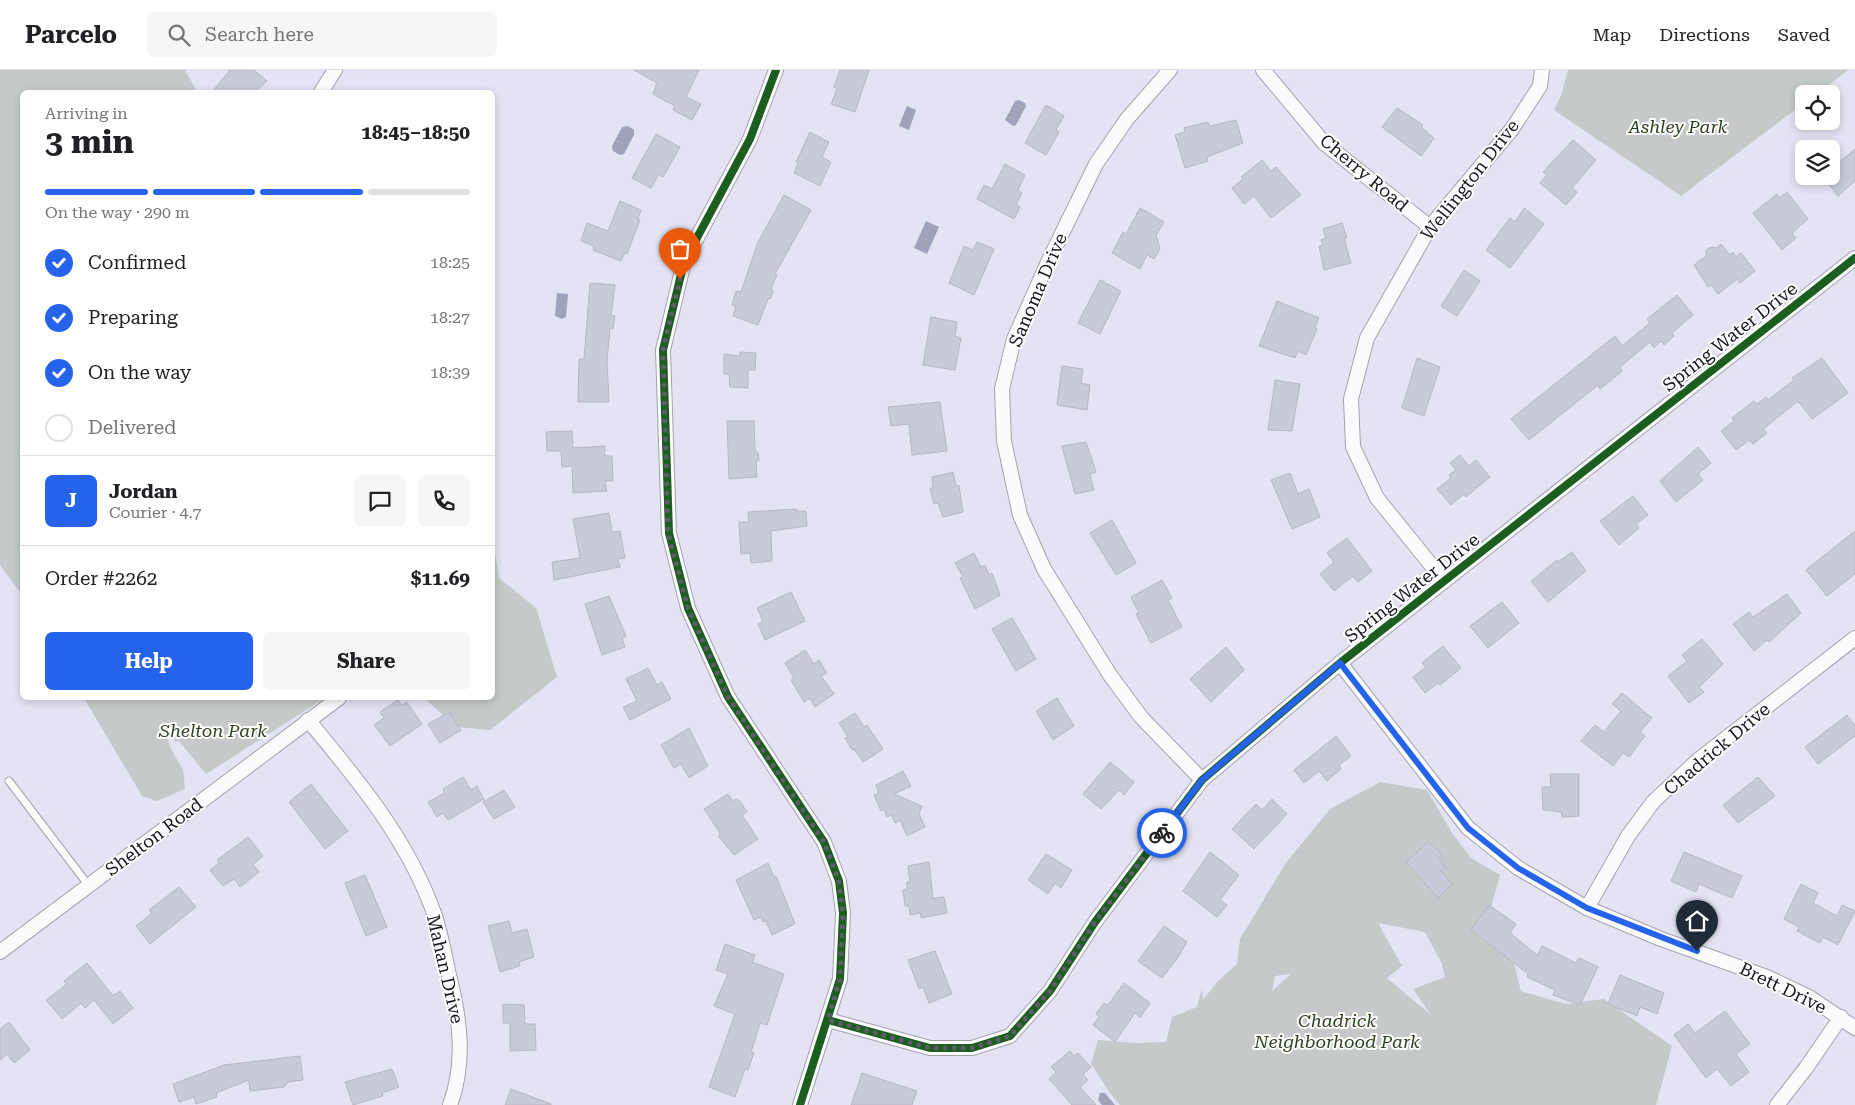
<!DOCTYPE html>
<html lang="en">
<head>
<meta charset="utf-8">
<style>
  :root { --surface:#fff; --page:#f6f6f6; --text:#202124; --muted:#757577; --line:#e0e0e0; --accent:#2563eb }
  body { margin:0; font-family:"Roboto Serif",serif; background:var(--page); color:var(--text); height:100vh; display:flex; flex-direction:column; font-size:19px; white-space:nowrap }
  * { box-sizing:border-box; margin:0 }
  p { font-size:16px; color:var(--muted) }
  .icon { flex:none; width:28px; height:28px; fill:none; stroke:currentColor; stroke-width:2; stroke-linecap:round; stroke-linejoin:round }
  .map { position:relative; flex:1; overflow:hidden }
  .side { position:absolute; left:20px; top:20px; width:475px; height:610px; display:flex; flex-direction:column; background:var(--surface); border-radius:8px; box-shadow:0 2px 8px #0003 }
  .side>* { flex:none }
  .controls { position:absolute; left:1795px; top:15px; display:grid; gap:10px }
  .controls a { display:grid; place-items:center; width:45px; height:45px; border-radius:8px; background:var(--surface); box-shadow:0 2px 8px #0003; font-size:25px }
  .pin { position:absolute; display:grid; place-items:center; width:42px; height:42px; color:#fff; margin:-51px -21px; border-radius:50% 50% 50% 0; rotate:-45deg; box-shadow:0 0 5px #0007 }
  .pin .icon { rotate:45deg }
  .courier { position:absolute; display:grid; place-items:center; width:50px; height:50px; margin:-25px; border:4px solid #2563eb; border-radius:50%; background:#fff; color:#222; box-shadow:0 1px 6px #0007 }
  .summary em { font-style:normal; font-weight:700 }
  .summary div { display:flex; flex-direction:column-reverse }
  .summary { display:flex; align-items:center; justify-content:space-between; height:85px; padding:0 25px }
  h1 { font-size:32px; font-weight:700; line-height:38px }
  .bar { display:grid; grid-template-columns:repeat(4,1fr); gap:8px 5px; align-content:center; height:60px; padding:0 25px }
  .bar i { height:6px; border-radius:4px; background:var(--line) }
  .bar .active { background:var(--accent) }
  .bar p { grid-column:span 4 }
  .line { display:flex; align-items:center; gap:12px; padding:0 25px; border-top:1px solid var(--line) }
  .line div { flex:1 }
  .round { display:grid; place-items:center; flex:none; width:52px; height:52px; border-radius:8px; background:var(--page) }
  ol { padding:0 25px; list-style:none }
  li { display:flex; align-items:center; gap:15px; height:55px }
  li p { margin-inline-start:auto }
  li .icon { padding:5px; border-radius:50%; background:var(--accent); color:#fff; stroke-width:4 }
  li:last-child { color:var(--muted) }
  li i { width:28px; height:28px; border:2px solid var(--line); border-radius:50% }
  .action { display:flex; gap:10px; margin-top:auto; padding:10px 25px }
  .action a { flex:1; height:58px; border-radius:8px; background:var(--accent); color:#fff; font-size:20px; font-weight:700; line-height:58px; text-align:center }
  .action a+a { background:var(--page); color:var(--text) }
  header { display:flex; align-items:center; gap:30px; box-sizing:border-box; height:70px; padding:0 25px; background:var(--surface); border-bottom:1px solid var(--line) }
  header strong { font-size:24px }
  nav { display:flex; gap:28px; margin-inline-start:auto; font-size:18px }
  .search { width:350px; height:45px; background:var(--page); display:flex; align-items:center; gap:12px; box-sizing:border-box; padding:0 18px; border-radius:8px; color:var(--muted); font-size:19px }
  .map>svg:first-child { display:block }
  .green { fill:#c4cac9; fill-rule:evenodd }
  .water { fill:#a1a2ba }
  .building { fill:#c9cad7; stroke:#b7b7c3 }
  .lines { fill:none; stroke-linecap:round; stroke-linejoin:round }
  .lane-casing { stroke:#a3a3af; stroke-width:9 }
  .street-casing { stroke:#a3a3af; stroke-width:16 }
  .lane { stroke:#fbfbfd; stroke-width:7 }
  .street { stroke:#fbfbfd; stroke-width:14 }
  .cycleway-casing { stroke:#fff; stroke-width:11 }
  .cycleway { stroke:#1b5e20; stroke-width:8 }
  .done { stroke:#5d5d69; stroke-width:5; stroke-dasharray:0 9 }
  .route { stroke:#2563eb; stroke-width:6 }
  .labels { text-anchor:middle; stroke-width:4; stroke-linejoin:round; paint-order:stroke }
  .park-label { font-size:18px; font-style:italic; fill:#28441f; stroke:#fff }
  .street-label { font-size:18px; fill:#15151f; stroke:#fff }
</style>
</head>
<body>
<header>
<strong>Parcelo</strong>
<div class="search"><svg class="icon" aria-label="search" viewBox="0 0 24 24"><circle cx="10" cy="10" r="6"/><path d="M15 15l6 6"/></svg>Search here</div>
<nav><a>Map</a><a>Directions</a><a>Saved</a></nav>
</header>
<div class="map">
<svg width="1855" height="1035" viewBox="0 0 1855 1035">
  <rect width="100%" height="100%" fill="#e3e3f3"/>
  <g class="green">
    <path d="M0,0H185L197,22H22V525L0,495Z"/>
    <path d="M1568,0H1848L1817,24H1804V33L1681,126L1554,40L1562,23Z"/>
    <path d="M493,470L499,508L536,538L557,607L490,660L456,657L424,628H492Z"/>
    <path d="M84,628H325L206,704L179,671L175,672L174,665L163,652L170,677L183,700L185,719L157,731L142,726Z"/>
    <path d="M1380,712L1427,720L1452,763L1471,788L1500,805L1486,855L1510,878L1521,921L1565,934L1604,929L1672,976L1656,1035H1120C1108,1022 1101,1008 1091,994L1098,970L1136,973L1166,972L1172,947L1197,937L1202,918L1203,930L1218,911L1237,894L1240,869L1285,794L1330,739ZM1378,853L1425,862L1442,894L1445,907L1413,919L1431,945L1387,908L1402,896ZM1291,904L1272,921L1275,906Z"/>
  </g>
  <g class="water">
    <path d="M1019,30L1025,33L1026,36L1016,55L1013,56L1005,50L1015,31Z"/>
    <path d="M907,36L916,40L909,60L899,56Z"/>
    <path d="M628,56L634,60V65L624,84L620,85L613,81L612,76L622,57Z"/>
    <path d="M926,151L939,157L927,184L914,178Z"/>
    <path d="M557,223L568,224L566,247L562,249L555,246Z"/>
    <path d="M1100,1023H1105L1115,1035H1102L1098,1030Z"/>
  </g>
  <g class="building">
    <path d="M230,0H254L267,11L255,22H212Z"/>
    <path d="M634,0H699L686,27L701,34L692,50L673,40L675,36L653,24L657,13Z"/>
    <path d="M840,0H869L855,42L831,34L837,19L834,17Z"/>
    <path d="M1046,35L1064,46L1056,60L1059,62L1046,85L1025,73Z"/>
    <path d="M1397,38L1423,55L1421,57L1434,68L1421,86L1382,57Z"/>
    <path d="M1236,50L1243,73L1207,87L1208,91L1185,98L1175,65L1185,62L1184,58L1208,52L1210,56Z"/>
    <path d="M810,62L829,72L822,87L831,92L820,116L794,103L798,94L796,92Z"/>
    <path d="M656,64L680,77L663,107L659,104L651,118L632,108Z"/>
    <path d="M1573,70L1596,90L1572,118L1577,122L1566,135L1540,113L1547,105L1543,102Z"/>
    <path d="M1855,79V111L1838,126L1824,108L1831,106V101L1834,99L1833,97Z"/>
    <path d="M1262,90L1271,101L1276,97L1301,125L1271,148L1254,126L1244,134L1232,118L1243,109L1241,107Z"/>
    <path d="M1005,94L1025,105L1018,120L1022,123L1016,134L1020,137L1014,149L977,129L984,115L992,119Z"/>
    <path d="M1787,122L1808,149L1792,163L1796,168L1782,180L1753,143L1777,124L1779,128Z"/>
    <path d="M784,125L811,140L775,204L777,205L771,218L773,221L771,228L768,229L758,255L733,246L736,237L732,235L736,221L741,222L758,172Z"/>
    <path d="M620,131L641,140L638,149L640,150L627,184L625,182L621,191L593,180L594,176L581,171L587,153L608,161Z"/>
    <path d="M1140,138L1164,152L1156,165L1160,179L1154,189L1147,185L1140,199L1112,183L1123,162L1126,164Z"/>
    <path d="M1524,138L1544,154L1510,198L1486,180L1510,148L1515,152Z"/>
    <path d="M1342,153L1347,168H1344L1351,193L1324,200L1319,176L1323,175L1321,170L1326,168L1323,159Z"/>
    <path d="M977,172L994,179L974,225L949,213L964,176L973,180Z"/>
    <path d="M1721,174L1730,185L1733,182L1736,187L1741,183L1755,201L1740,213L1737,209L1718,224L1711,215L1708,217L1694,195L1706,186V180L1711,177L1716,178Z"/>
    <path d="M1464,200L1480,211L1457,246L1441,236Z"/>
    <path d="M1100,210L1121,221L1100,264L1078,253Z"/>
    <path d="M590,213L615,215L611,245L615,246L613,259L610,258L607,290L609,332H578L579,289H584Z"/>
    <path d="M1677,225L1693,245L1672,263L1674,266L1664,275L1661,271L1654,278L1650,272L1620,297L1622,300L1620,303L1600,319L1598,315L1529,370L1511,349L1615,266L1622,276L1650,253L1647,249Z"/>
    <path d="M1277,231L1319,248L1315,257L1317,259L1306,285L1298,281L1295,288L1259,276Z"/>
    <path d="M931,247L957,252L955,266L961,268L955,300L923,295Z"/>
    <path d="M740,282L756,283L755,300H748V318L730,317L729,304H724V284L740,286Z"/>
    <path d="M1417,288L1440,297L1424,346L1402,338Z"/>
    <path d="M1822,288L1848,323L1812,349L1798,331L1763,359L1767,363L1753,374L1749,370L1736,380L1721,361L1734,351L1732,348L1754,331L1757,334L1766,327L1768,330L1794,310L1792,308Z"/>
    <path d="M1062,296L1083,299L1081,313L1090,315L1087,340L1057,335Z"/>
    <path d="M1275,310L1300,314L1292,361L1268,360Z"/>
    <path d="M940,332L947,381L912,385L909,354L891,356L888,337Z"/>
    <path d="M727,351H754L755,380L758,383L759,390L756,392L757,407L729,409Z"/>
    <path d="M572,361L573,378L605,376V386H612L613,411H605L607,421L573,423L572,396L562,397L561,381H547L546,362Z"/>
    <path d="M1086,372L1096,402L1090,404L1094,420L1075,424L1062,376Z"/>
    <path d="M1698,377L1711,393L1698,404L1703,410L1676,432L1660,411Z"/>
    <path d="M1460,385L1469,396L1476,390L1490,407L1466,427L1464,424L1451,435L1437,419L1451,408L1449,405L1456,400L1450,393Z"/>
    <path d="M953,402L956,416L959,415L963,442L943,447L938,433L934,434L930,418H933L932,407Z"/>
    <path d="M1290,403L1298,424L1309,419L1320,447L1292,459L1271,410Z"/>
    <path d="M1633,426L1648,445L1636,454L1639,458L1619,475L1600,451Z"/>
    <path d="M796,439V441H806L807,456L771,461L772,491L751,493L750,483L741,484L739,452H749L748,442Z"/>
    <path d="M609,443L612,462L620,461L625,488L618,489L620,497L554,510L552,492L580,488L573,449Z"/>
    <path d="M1112,450L1136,493L1116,505L1090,463Z"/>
    <path d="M1855,461V504L1827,526L1806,500Z"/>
    <path d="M1347,468L1372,501L1358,512L1353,506L1334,521L1320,504L1334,492L1327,483Z"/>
    <path d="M1572,482L1586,501L1548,532L1531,511L1557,490L1558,492Z"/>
    <path d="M974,483L981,497L985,495L989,505L992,503L1000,525L975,539L960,508L963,507L955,493Z"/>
    <path d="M1162,510L1172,528L1168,530L1182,557L1151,573L1136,544L1139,543L1131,527Z"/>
    <path d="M791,522L805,551L765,570L758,554L763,551L757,538Z"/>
    <path d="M1787,524L1801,543L1769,572L1767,570L1754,581L1733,554L1749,542L1753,547Z"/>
    <path d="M609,526L626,566L622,568L625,577L602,585L585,534Z"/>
    <path d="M1502,532L1519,553L1488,578L1470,556Z"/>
    <path d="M1012,548L1036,589L1016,601L992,559Z"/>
    <path d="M1702,569L1723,594L1699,617L1704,622L1689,633L1668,606L1687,591L1682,585Z"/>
    <path d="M1443,576L1461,598L1440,615L1438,613L1425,623L1413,607L1426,597L1422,593Z"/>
    <path d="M1226,577L1244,600L1211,632L1190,609Z"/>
    <path d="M805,580L814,594L819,590L827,603L821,606L834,624L815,637L810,628L804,632L791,610L794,608L785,593Z"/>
    <path d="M648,598L657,615L662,612L671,629L630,650L623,637L637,631L626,609Z"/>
    <path d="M1622,623L1652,648L1640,662L1645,666L1629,687L1623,683L1613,696L1581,671L1595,655L1604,662L1621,641L1612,634Z"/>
    <path d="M1057,628L1074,656L1053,670L1036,641Z"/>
    <path d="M398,630L402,635L407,632L422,654L390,676L374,655L384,648L380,642Z"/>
    <path d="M449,642L461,660L440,673L428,654Z"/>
    <path d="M855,643L864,657L867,655L883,679L863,692L854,679L852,680L845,668L848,667L839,653Z"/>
    <path d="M1847,645L1855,656V666L1818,694L1805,677Z"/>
    <path d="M689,658L708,696L689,708L681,694L674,698L661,675Z"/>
    <path d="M1336,666L1351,686L1339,695L1341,699L1327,711L1319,701L1304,713L1294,700Z"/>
    <path d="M1110,692L1134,712L1124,725L1119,720L1101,739L1083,724Z"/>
    <path d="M903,701L911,716L894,724L922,736L919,744L925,757L907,766L900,750L895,753L892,745L887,747L884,739L881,741L874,725L879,723L876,715Z"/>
    <path d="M1550,704H1579V746L1562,747L1561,742L1543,740L1542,717H1551Z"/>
    <path d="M463,707L471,720L477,716L484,729L448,750L443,743L437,747L428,732L445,723L443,719Z"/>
    <path d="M1758,707L1775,726L1738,753L1723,735Z"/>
    <path d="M311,714L348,761L325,779L289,732Z"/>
    <path d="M504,720L515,737L494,749L483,732Z"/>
    <path d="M728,724L733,731L736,729L740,731L747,742L742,745L758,769L734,785L719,767L720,763L704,739Z"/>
    <path d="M1272,729L1287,744L1254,779L1232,759L1256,734L1262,740Z"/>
    <path d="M248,767L263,786L253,794L259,802L240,817L234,809L223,816L210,800L219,793L217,790Z"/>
    <path d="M1429,771L1442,785L1438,788L1445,797L1441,801L1452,814L1438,828L1406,792Z"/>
    <path d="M1210,782L1239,805L1220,830L1227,835L1217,847L1183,821Z"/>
    <path d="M1684,782L1742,806L1732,828L1699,814L1696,822L1671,811Z"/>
    <path d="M1046,784L1072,800L1061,818L1055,813L1048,824L1028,810Z"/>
    <path d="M929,792L933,828L944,827L947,843L921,848L920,843L910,845L909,836H905L903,820L907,819V812H910L908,796Z"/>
    <path d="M768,793L774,807L776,806L795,854L772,865L766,851L763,852L761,847L754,850L736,810Z"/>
    <path d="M365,805L387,857L366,866L345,813Z"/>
    <path d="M1801,814L1818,823L1813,833L1837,846L1842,835L1855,841L1838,875L1823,867L1820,873L1797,861L1799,857L1784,849Z"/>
    <path d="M179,817L196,837L150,874L136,856L152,843L149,840Z"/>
    <path d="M1489,835L1516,854L1510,863L1537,885L1542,876L1576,893L1579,888L1598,897L1580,935L1553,925L1555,920L1527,907L1528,904L1471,860Z"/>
    <path d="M509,851L512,863L527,859L534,887L519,892L520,896L500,902L488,856Z"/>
    <path d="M1164,856L1187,872L1177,889L1162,908L1138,891Z"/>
    <path d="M725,874L755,885L752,892L784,904L767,955L760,953L751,982L754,983L748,1000L745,999L735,1027L709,1017L735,944L714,936L728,904L716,900Z"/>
    <path d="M935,881L952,924L929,933L923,917L919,919L908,890Z"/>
    <path d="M87,893L113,926L120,921L133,938L113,954L94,930L85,938L81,933L62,949L46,930L67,914L64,911Z"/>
    <path d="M1620,905L1664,923L1657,944L1640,937L1637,946L1608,934Z"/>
    <path d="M1124,913L1150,933L1140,948L1135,943L1115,972L1093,955L1099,947L1096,944L1104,933L1108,935Z"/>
    <path d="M503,934L524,935L525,954H535L536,980L510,981V953H503Z"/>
    <path d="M1725,941L1750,974L1736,984L1749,1002L1731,1016L1717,999L1706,1008L1674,965L1688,954L1695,963Z"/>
    <path d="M9,952L30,980L14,993L7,984L0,990V959Z"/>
    <path d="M1070,981L1074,986L1078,983L1091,997L1083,1004L1088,1010L1080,1017L1096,1035H1072L1049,1009L1056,1002L1051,997Z"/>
    <path d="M300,986L303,1010L288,1012L284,1017L250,1021L249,1010L216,1023L217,1027L196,1034L194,1027L179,1032L173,1014L224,995Z"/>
    <path d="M392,999L399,1017L382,1023L383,1026L353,1035L345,1012Z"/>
    <path d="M862,1003L917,1021L912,1035H851Z"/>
    <path d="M511,1019L551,1034V1035H505Z"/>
  </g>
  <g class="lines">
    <g class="lane-casing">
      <path id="lane" d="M9,711L89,816"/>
    </g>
    <g class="street-casing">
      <g id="street">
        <path d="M776,0L750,69L684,192L663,280L669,463L688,538L728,627L824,772L839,811L843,843L840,909L800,1035"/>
        <path d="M1170,0L1127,49L1096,94L1048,192L1014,269L1002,319L1004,371L1020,445L1044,499L1110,605L1141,647L1202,710"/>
        <path d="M1263,0L1324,73L1430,157"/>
        <path d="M321,22L335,0"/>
        <path d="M1444,511L1377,428L1353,377L1351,329L1367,268L1430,157L1512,59L1540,16L1542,0"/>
        <path d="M1340,593L1468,758L1518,798L1587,838L1661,869L1767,907L1809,927L1855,958"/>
        <path d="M308,650C358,710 409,771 435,846C441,865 445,886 449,905C460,949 466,992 450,1035"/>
        <path d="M1587,838L1628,766L1653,732L1698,690L1855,568"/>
        <path d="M0,882L339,628"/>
        <path d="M828,950L930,978H972L1010,966L1050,921L1095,852L1202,710L1340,593L1855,188"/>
        <path d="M1777,1035L1806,998L1841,947"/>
      </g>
    </g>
    <use href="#lane" class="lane"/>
    <use href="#street" class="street"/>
    <g class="cycleway-casing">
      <g id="cycleway">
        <path d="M776,0L750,69L684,192L663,280L669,463L688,538L728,627L824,772L839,811L843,843L840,909L800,1035"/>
        <path d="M828,950L930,978H972L1010,966L1050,921L1095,852L1202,710L1340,593L1855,188"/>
      </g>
    </g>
    <use href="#cycleway" class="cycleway"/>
  </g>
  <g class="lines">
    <path class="done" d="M680,209L663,280L668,463L688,538L728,627L824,772L839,811L843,843L840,909L828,950L930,978H972L1010,966L1050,921L1095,852L1162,763"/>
    <path class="route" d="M1162,763L1202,710L1340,593L1468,758L1518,798L1587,838L1697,881"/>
  </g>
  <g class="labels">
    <g class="park-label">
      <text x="1678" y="63">Ashley Park</text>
      <text x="213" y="667">Shelton Park</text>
      <text x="1337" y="957">Chadrick<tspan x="1337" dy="21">Neighborhood Park</tspan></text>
    </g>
    <g class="street-label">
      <text transform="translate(1364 103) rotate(40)" y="6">Cherry Road</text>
      <text transform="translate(1470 110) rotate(-52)" y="6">Wellington Drive</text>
      <text transform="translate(1038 220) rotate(-67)" y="6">Sanoma Drive</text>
      <text transform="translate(1730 267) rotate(-38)" y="6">Spring Water Drive</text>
      <text transform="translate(1412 518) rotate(-38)" y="6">Spring Water Drive</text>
      <text transform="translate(1717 679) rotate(-40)" y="6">Chadrick Drive</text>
      <text transform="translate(154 767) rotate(-37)" y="6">Shelton Road</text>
      <text transform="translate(445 899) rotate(77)" y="6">Mahan Drive</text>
      <text transform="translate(1783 918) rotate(26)" y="6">Brett Drive</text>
    </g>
  </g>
</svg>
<div class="controls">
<a><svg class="icon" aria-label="locate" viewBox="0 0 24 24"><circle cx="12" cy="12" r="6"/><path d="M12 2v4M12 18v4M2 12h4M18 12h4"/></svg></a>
<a><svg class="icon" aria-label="layers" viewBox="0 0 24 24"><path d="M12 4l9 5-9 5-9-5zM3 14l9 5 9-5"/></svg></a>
</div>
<div class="pin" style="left:680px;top:209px;background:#ea580c"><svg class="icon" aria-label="bag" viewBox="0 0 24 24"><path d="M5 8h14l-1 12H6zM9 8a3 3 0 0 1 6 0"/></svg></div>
<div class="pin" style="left:1697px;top:881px;background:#1f2937"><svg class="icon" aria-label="home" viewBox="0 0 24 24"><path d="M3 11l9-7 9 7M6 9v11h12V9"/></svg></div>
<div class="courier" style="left:1162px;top:763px"><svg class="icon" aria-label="bike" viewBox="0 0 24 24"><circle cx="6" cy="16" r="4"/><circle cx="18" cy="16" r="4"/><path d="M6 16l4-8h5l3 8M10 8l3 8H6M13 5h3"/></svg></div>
<section class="side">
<div class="summary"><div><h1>3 min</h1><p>Arriving in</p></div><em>18:45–18:50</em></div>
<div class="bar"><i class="active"></i><i class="active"></i><i class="active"></i><i></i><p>On the way · 290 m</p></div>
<ol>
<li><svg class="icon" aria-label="check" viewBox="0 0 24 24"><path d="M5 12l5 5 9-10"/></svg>Confirmed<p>18:25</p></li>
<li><svg class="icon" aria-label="check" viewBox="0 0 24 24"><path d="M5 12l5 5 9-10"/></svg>Preparing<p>18:27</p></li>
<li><svg class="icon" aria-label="check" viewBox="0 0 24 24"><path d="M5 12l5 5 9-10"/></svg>On the way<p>18:39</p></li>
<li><i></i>Delivered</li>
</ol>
<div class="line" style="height:90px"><b class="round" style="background:var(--accent);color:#fff">J</b><div><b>Jordan</b><p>Courier · 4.7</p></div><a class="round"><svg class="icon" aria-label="chat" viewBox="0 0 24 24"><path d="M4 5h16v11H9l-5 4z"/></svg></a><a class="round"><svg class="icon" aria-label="phone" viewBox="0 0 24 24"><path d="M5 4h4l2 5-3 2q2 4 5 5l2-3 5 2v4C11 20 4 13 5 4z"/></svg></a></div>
<div class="line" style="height:65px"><div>Order #2262</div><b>$11.69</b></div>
<div class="action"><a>Help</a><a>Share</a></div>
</section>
</div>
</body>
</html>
